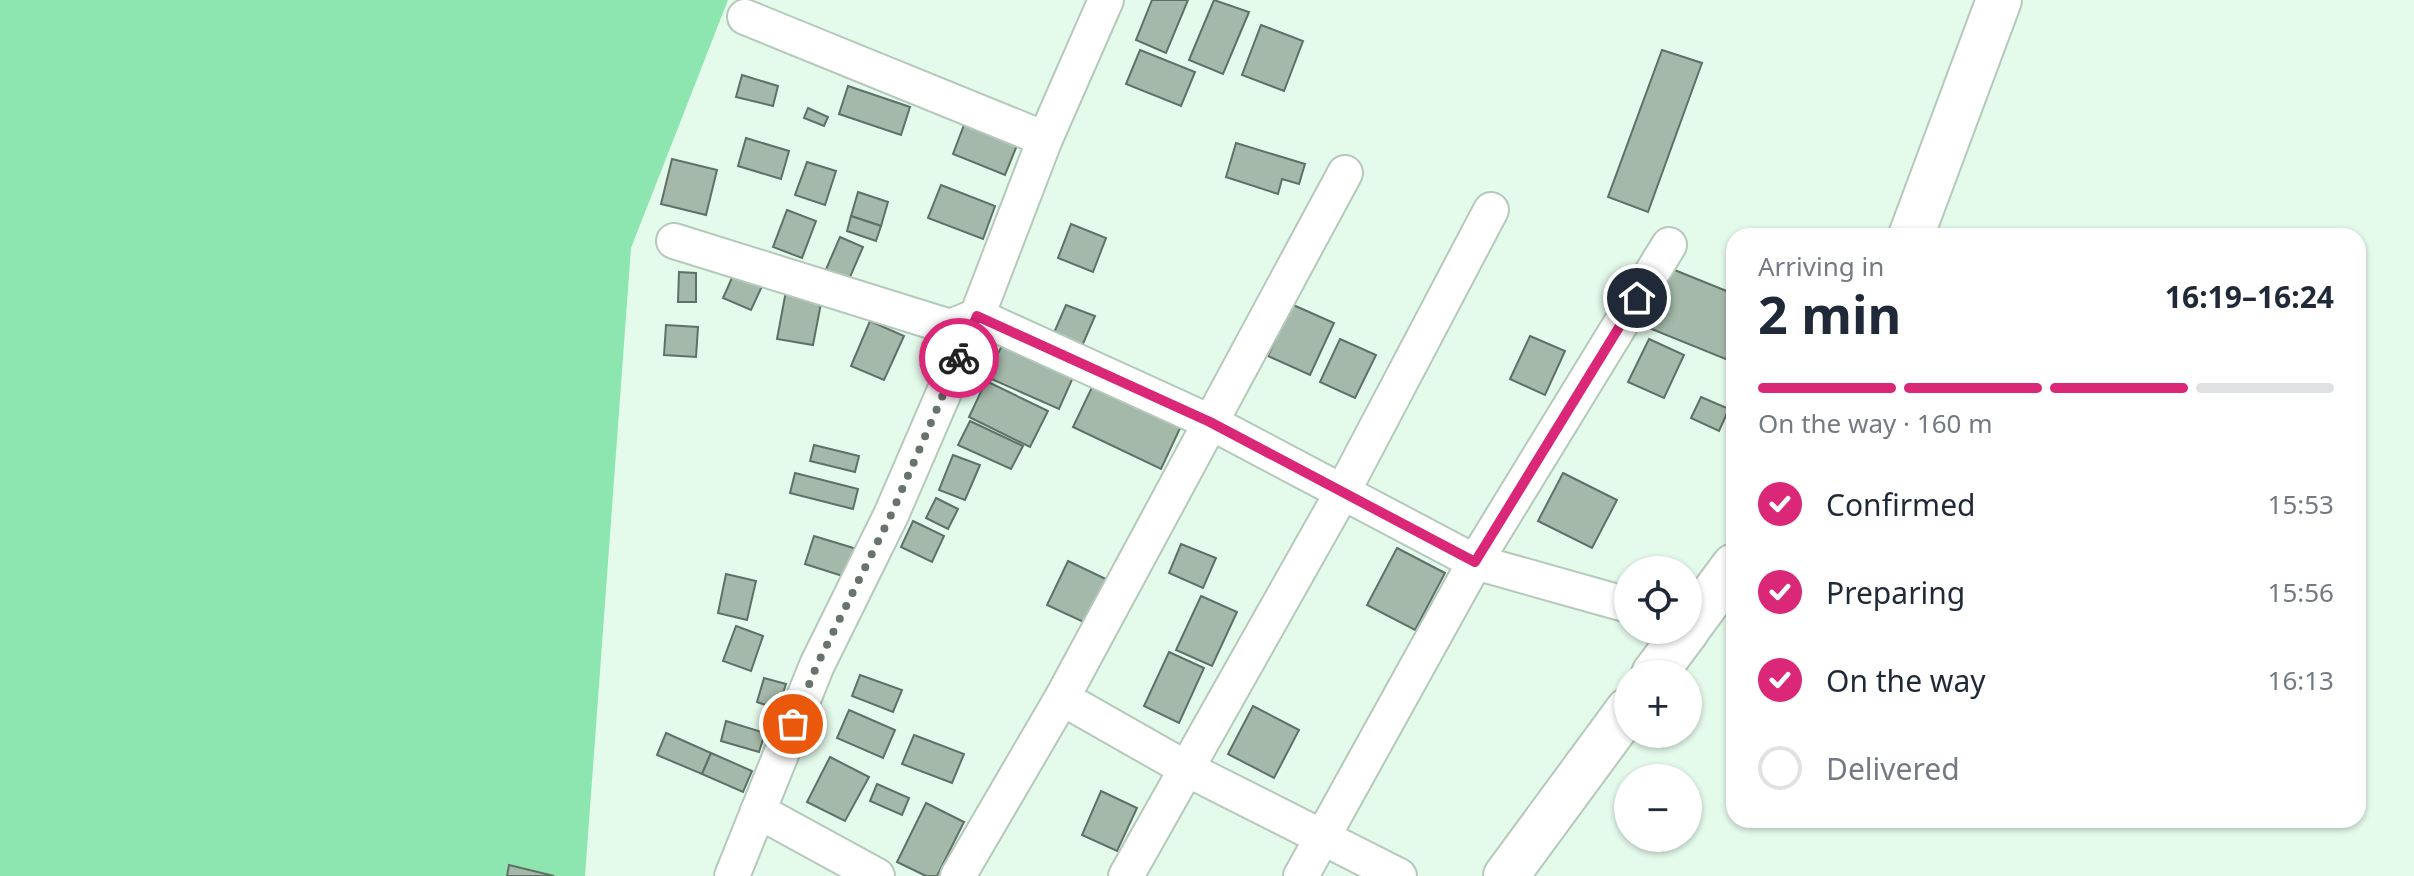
<!DOCTYPE html>
<html lang="en">
<head>
<meta charset="utf-8">
<style>
  :root { --surface:#fff; --page:#f2f2f3; --text:#1f2937; --muted:#747a83; --line:#e0e1e3; --accent:#db2777 }
  body { margin:0; font-family:"Noto Sans",sans-serif; background:var(--page); color:var(--text); height:100vh; display:flex; flex-direction:column; font-size:30px; white-space:nowrap }
  * { box-sizing:border-box; margin:0 }
  p { font-size:26px; color:var(--muted) }
  .icon { flex:none; width:44px; height:44px; fill:none; stroke:currentColor; stroke-width:2; stroke-linecap:round; stroke-linejoin:round }
  .map { position:relative; flex:1; overflow:hidden }
  .drawer { position:absolute; left:1726px; top:228px; width:640px; height:600px; display:flex; flex-direction:column; background:var(--surface); border-radius:24px; box-shadow:0 2px 6px #0004 }
  .drawer>* { flex:none }
  .controls { position:absolute; left:1614px; top:556px; display:grid; gap:16px }
  .controls a { display:grid; place-items:center; width:88px; height:88px; border-radius:50%; background:var(--surface); box-shadow:0 2px 6px #0004; font-size:40px }
  .pin { position:absolute; display:grid; place-items:center; width:68px; height:68px; color:#fff; margin:-34px; border:4px solid #fff; border-radius:50%; box-shadow:0 2px 8px #0007 }
  .courier { position:absolute; display:grid; place-items:center; width:80px; height:80px; margin:-40px; border:6px solid #db2777; border-radius:50%; background:#fff; color:#222; box-shadow:0 2px 10px #0007 }
  .summary em { font-style:normal; font-weight:700 }
  .summary div { display:flex; flex-direction:column-reverse }
  .summary { display:flex; align-items:center; justify-content:space-between; height:136px; padding:0 32px }
  h1 { font-size:52px; font-weight:700; line-height:60px }
  .bar { display:grid; grid-template-columns:repeat(4,1fr); gap:12px 8px; align-content:center; height:96px; padding:0 32px }
  .bar i { height:10px; border-radius:6px; background:var(--line) }
  .bar .active { background:var(--accent) }
  .bar p { grid-column:span 4 }
  ol { padding:0 32px; list-style:none }
  li { display:flex; align-items:center; gap:24px; height:88px }
  li p { margin-inline-start:auto }
  li .icon { padding:8px; border-radius:50%; background:var(--accent); color:#fff; stroke-width:4 }
  li:last-child { color:var(--muted) }
  li i { width:44px; height:44px; border:4px solid var(--line); border-radius:50% }
  .map>svg:first-child { display:block }
  .green { fill:#8de6af }
  .building { fill:#a5b9ab; stroke:#5f7165; stroke-width:2 }
  .lines { fill:none; stroke-linecap:round; stroke-linejoin:round }
  .street-casing { stroke:#b5c9bb; stroke-width:38 }
  .secondary-casing { stroke:#b5c9bb; stroke-width:48 }
  .street { stroke:#fff; stroke-width:34 }
  .secondary { stroke:#fff; stroke-width:44 }
  .done { stroke:#67736b; stroke-width:8; stroke-dasharray:0 14.4 }
  .route { stroke:#db2777; stroke-width:10 }
</style>
</head>
<body>
<div class="map">
<svg width="2414" height="876" viewBox="0 0 2414 876">
  <rect width="100%" height="100%" fill="#e4faeb"/>
  <path class="green" d="M0,0H728L631,248L585,876H0Z"/>
  <g class="building">
    <path d="M1152,0H1188L1166,53L1136,40Z"/>
    <path d="M1214,0L1249,12L1223,74L1189,60Z"/>
    <path d="M1261,25L1303,41L1284,91L1242,75Z"/>
    <path d="M1140,50L1195,72L1181,106L1126,84Z"/>
    <path d="M1662,50L1702,63L1648,212L1608,197Z"/>
    <path d="M742,75L778,86L773,106L736,97Z"/>
    <path d="M848,86L910,107L901,135L839,114Z"/>
    <path d="M808,108L828,117L824,126L804,118Z"/>
    <path d="M967,117L1020,138L1005,175L953,154Z"/>
    <path d="M746,138L789,151L781,179L738,166Z"/>
    <path d="M1236,143L1305,164L1299,184L1282,179L1278,194L1226,177Z"/>
    <path d="M672,159L717,170L706,215L661,204Z"/>
    <path d="M807,162L836,171L825,205L795,195Z"/>
    <path d="M941,185L995,206L983,239L928,218Z"/>
    <path d="M858,192L888,202L881,226L851,216Z"/>
    <path d="M787,210L816,221L802,258L773,247Z"/>
    <path d="M851,216L881,226L876,241L847,231Z"/>
    <path d="M1071,224L1106,238L1093,272L1058,258Z"/>
    <path d="M840,237L863,247L847,284L824,274Z"/>
    <path d="M1672,269L1734,294V344L1728,360L1649,328Z"/>
    <path d="M735,271L763,284L751,310L723,298Z"/>
    <path d="M679,272L696,273V302H678Z"/>
    <path d="M786,291L822,298L813,345L777,339Z"/>
    <path d="M1291,304L1334,323L1310,375L1268,356Z"/>
    <path d="M1066,305L1095,316L1082,346L1053,335Z"/>
    <path d="M870,321L904,336L884,380L851,366Z"/>
    <path d="M666,325L698,327L696,357L664,355Z"/>
    <path d="M1530,336L1565,351L1545,395L1510,379Z"/>
    <path d="M1340,339L1376,355L1355,398L1320,382Z"/>
    <path d="M1649,339L1684,355L1664,398L1628,382Z"/>
    <path d="M1003,343L1074,375L1059,409L987,377Z"/>
    <path d="M986,381L1048,411L1030,447L969,417Z"/>
    <path d="M1094,383L1182,424L1161,469L1073,427Z"/>
    <path d="M1701,397L1729,409L1719,431L1691,418Z"/>
    <path d="M970,421L1023,446L1011,469L958,445Z"/>
    <path d="M814,445L859,456L855,472L810,461Z"/>
    <path d="M953,455L980,465L965,500L939,490Z"/>
    <path d="M795,473L858,489L853,509L790,493Z"/>
    <path d="M1563,473L1617,500L1592,548L1538,521Z"/>
    <path d="M936,498L958,509L948,529L926,518Z"/>
    <path d="M913,521L944,536L932,562L901,547Z"/>
    <path d="M814,536L860,550L852,579L805,564Z"/>
    <path d="M1181,544L1216,558L1203,588L1169,573Z"/>
    <path d="M1397,548L1445,573L1415,630L1367,605Z"/>
    <path d="M1068,561L1112,582L1090,625L1047,605Z"/>
    <path d="M726,574L756,581L747,620L718,613Z"/>
    <path d="M1201,596L1237,612L1212,666L1176,650Z"/>
    <path d="M736,626L763,636L751,671L723,661Z"/>
    <path d="M1169,652L1204,668L1179,723L1144,706Z"/>
    <path d="M860,675L902,690L893,712L852,696Z"/>
    <path d="M764,678L786,684L778,709L757,702Z"/>
    <path d="M1253,706L1299,730L1274,778L1228,754Z"/>
    <path d="M849,710L895,730L883,758L837,738Z"/>
    <path d="M726,721L765,733L759,752L721,741Z"/>
    <path d="M666,733L711,753L702,774L657,755Z"/>
    <path d="M914,735L964,754L952,783L902,764Z"/>
    <path d="M711,753L752,771L743,792L702,774Z"/>
    <path d="M830,757L869,777L845,821L807,802Z"/>
    <path d="M877,784L909,798L902,815L870,801Z"/>
    <path d="M1101,791L1137,808L1117,851L1082,835Z"/>
    <path d="M926,803L964,822L937,876H926L897,862Z"/>
    <path d="M509,865L554,876H507Z"/>
  </g>
  <g class="lines">
    <g class="street-casing">
      <g id="street">
        <path d="M745,17L1045,139"/>
        <path d="M674,241L950,327L977,316L1045,139L1106,0"/>
        <path d="M1062,698L1187,769L1399,876"/>
        <path d="M758,811L877,876"/>
        <path d="M732,876L817,665L891,515L977,316L1210,422L1475,562L1628,605"/>
        <path d="M958,876L1062,698L1345,173"/>
        <path d="M1126,876L1342,493L1491,210"/>
        <path d="M1301,876L1475,562L1669,245"/>
      </g>
    </g>
    <g class="secondary-casing">
      <g id="secondary">
        <path d="M1911,236L1999,0"/>
        <path d="M1688,628L1734,566"/>
        <path d="M1654,674L1687,630"/>
        <path d="M1506,876L1628,710"/>
      </g>
    </g>
    <use href="#street" class="street"/>
    <use href="#secondary" class="secondary"/>
  </g>
  <g class="lines">
    <path class="done" d="M793,724L817,665L891,515L959,358"/>
    <path class="route" d="M959,358L977,316L1210,422L1475,562L1637,298"/>
  </g>
</svg>
<div class="controls">
<a><svg class="icon" aria-label="locate" viewBox="0 0 24 24"><circle cx="12" cy="12" r="6"/><path d="M12 2v4M12 18v4M2 12h4M18 12h4"/></svg></a>
<a>+</a>
<a>−</a>
</div>
<div class="pin" style="left:793px;top:724px;background:#ea580c"><svg class="icon" aria-label="bag" viewBox="0 0 24 24"><path d="M5 8h14l-1 12H6zM9 8a3 3 0 0 1 6 0"/></svg></div>
<div class="pin" style="left:1637px;top:298px;background:#1f2937"><svg class="icon" aria-label="home" viewBox="0 0 24 24"><path d="M3 11l9-7 9 7M6 9v11h12V9"/></svg></div>
<div class="courier" style="left:959px;top:358px"><svg class="icon" aria-label="bike" viewBox="0 0 24 24"><circle cx="6" cy="16" r="4"/><circle cx="18" cy="16" r="4"/><path d="M6 16l4-8h5l3 8M10 8l3 8H6M13 5h3"/></svg></div>
<section class="drawer">
<div class="summary"><div><h1>2 min</h1><p>Arriving in</p></div><em>16:19–16:24</em></div>
<div class="bar"><i class="active"></i><i class="active"></i><i class="active"></i><i></i><p>On the way · 160 m</p></div>
<ol>
<li><svg class="icon" aria-label="check" viewBox="0 0 24 24"><path d="M5 12l5 5 9-10"/></svg>Confirmed<p>15:53</p></li>
<li><svg class="icon" aria-label="check" viewBox="0 0 24 24"><path d="M5 12l5 5 9-10"/></svg>Preparing<p>15:56</p></li>
<li><svg class="icon" aria-label="check" viewBox="0 0 24 24"><path d="M5 12l5 5 9-10"/></svg>On the way<p>16:13</p></li>
<li><i></i>Delivered</li>
</ol>
</section>
</div>
</body>
</html>
